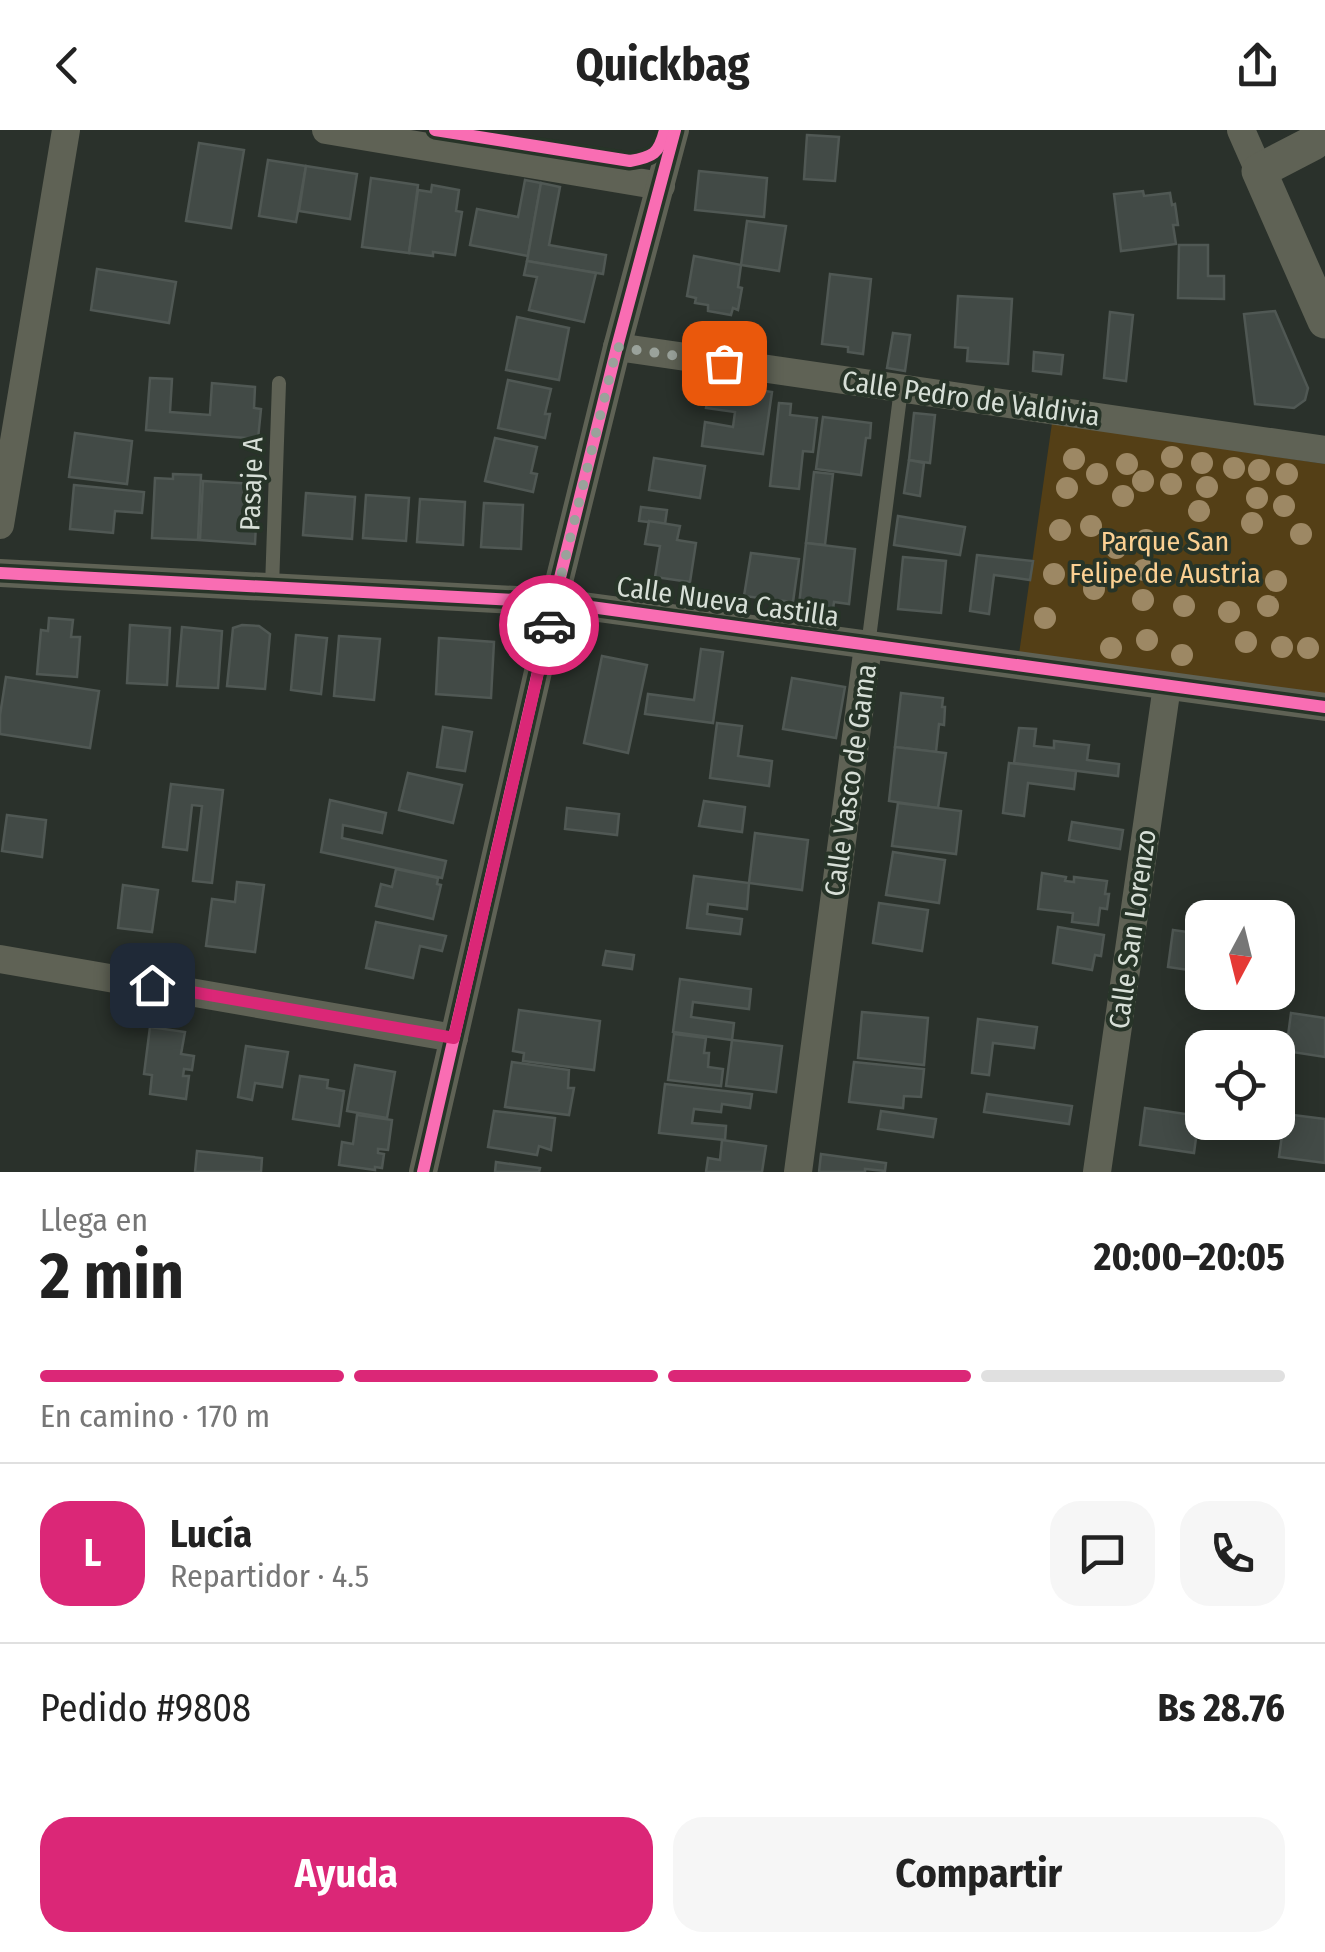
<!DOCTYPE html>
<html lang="es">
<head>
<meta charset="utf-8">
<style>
  :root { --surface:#fff; --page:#f6f6f6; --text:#222; --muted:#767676; --line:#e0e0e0; --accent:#db2777 }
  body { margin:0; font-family:"Fira Sans Condensed",sans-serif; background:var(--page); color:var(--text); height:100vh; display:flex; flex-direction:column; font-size:38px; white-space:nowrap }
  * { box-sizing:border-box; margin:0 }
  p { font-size:32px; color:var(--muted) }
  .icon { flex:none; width:55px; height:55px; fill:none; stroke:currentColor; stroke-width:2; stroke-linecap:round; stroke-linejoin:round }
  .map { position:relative; height:1042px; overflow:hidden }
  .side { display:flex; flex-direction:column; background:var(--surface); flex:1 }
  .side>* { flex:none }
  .needle { width:65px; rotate:187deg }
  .tools { position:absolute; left:1185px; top:770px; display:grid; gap:20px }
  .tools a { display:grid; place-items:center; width:110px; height:110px; border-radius:20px; background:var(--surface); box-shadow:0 5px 25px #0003; font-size:50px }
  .pin { position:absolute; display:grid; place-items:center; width:85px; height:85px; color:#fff; margin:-42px; border-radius:20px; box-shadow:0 5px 15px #0006 }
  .courier { position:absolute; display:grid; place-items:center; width:100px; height:100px; margin:-50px; border:8px solid #db2777; border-radius:50%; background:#fff; color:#222; box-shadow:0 2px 12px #0007 }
  .summary em { font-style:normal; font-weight:700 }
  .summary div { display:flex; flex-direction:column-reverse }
  .summary { display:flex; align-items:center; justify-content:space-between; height:170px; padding:0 40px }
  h1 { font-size:65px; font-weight:700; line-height:75px }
  .bar { display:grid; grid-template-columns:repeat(4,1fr); gap:15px 10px; align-content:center; height:120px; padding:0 40px }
  .bar i { height:12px; border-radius:8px; background:var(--line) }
  .bar .active { background:var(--accent) }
  .bar p { grid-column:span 4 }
  .line { display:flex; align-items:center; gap:25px; padding:0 40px; border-top:2px solid var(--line) }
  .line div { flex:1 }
  .round { display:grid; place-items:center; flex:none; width:105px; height:105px; border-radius:30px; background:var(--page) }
  .primary-button { display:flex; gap:20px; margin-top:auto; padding:20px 40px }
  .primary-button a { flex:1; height:115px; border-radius:30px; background:var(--accent); color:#fff; font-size:40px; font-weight:700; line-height:115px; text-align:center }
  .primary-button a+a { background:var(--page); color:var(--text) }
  header { display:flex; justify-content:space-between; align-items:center; height:130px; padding:0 40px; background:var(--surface); font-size:45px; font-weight:700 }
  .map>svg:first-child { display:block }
  .green { fill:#543f16 }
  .building { fill:#424a46; stroke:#505854; stroke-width:2.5 }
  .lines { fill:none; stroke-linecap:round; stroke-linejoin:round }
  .service { stroke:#5f6255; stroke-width:14 }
  .minor { stroke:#5f6255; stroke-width:28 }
  .tertiary { stroke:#5f6255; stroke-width:35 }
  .cycleway-casing { stroke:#273428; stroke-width:19 }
  .cycleway { stroke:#f96db3; stroke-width:12 }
  .tree { fill:#9d8864 }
  .done { stroke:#9aa29b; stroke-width:10; stroke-dasharray:0 18 }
  .route { stroke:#db2777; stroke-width:12 }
  .labels { text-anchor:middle; stroke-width:8; stroke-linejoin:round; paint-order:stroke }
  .street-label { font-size:28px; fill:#d7dfd7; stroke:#273428 }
  .park-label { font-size:28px; fill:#fbd092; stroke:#273428 }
</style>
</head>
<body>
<header><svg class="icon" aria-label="back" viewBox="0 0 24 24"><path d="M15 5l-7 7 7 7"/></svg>Quickbag<svg class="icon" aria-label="share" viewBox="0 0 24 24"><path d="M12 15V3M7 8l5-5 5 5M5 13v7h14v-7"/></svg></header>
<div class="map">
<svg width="1325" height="1042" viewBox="0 0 1325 1042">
  <rect width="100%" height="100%" fill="#2a312b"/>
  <path class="green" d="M1052,293L1325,334V566L1019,524Z"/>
  <g class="building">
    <path d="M807,5L839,7L835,51L804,49Z"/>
    <path d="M199,13L244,20L231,98L186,91Z"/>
    <path d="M268,30L306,36L296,92L259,86Z"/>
    <path d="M306,36L357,44L350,89L299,81Z"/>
    <path d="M699,41L767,48L764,87L695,80Z"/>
    <path d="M371,48L418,55L409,123L362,117Z"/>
    <path d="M525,50L541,53L528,126L470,115L477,79L518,87Z"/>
    <path d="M541,53L560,57L549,115L606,125L603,144L527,131Z"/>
    <path d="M432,55L459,60L456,81L462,82L455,125L433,122V126L409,123L418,60L431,62Z"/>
    <path d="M1143,61L1144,66L1170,63L1172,75L1175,74L1178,95H1173L1176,114L1121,121L1114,64Z"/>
    <path d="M747,91L786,96L779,141L741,135Z"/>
    <path d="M1179,115H1208V146H1224V169L1178,168Z"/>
    <path d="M694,126L741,135L738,157L742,158L738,180L733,178L731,185L708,181V175L695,173L696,168L687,166Z"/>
    <path d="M527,131L596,143L584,192L529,180L537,147L524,145Z"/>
    <path d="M97,139L176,152L169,193L91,180Z"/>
    <path d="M830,144L871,149L863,224L848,222V217L822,214Z"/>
    <path d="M958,166L1012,169L1008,234L967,231L968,218L955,217Z"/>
    <path d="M1275,181L1308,258L1305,270L1294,278L1255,274L1244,184Z"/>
    <path d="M1110,182L1133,185L1126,251L1104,248Z"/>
    <path d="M517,187L569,198L559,250L506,240Z"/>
    <path d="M893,203L910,205L905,241L887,238Z"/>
    <path d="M1034,222L1063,225L1061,244L1033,241Z"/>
    <path d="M150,248L172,249L170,282L210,285L212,253L255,257L254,278L261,279L258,309L146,300Z"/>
    <path d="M508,250L551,259L545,284H550L545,308L498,298Z"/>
    <path d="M710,253L772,262L763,324L702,316L705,292L733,297L735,282L706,278Z"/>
    <path d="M779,273L791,274L790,285L817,288L813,322L803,321L799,359L770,356Z"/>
    <path d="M914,283L935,285L930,333L909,330Z"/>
    <path d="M823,287L871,293L870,308H866L861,345L816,339Z"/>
    <path d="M75,303L132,311L127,354L69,347Z"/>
    <path d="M495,308L537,317L531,343L537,344L533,362L485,351Z"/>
    <path d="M654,328L705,336L700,368L649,360Z"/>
    <path d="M909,330L924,333L920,366L904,363Z"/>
    <path d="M814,342L833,344L825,415L806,413Z"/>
    <path d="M173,344L201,345L198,410L152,408L155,348L173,349Z"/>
    <path d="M203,351L258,354L255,414L200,410Z"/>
    <path d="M74,355L144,362L142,383L115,381L113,403L70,399Z"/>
    <path d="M306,363L355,367L352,409L303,405Z"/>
    <path d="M366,365L409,368L406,411L363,408Z"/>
    <path d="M420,369L465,372L463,415L417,412Z"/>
    <path d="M484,373L523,375L521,419L481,417Z"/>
    <path d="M641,377L667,380L665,394L639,391Z"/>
    <path d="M898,386L965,397L960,425L894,415Z"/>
    <path d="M649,391L680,396L677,410L696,413L690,452L655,447L660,416L645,414Z"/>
    <path d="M806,413L855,419L849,474L834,472L833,479L799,475Z"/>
    <path d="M751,423L799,429L793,472L744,466Z"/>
    <path d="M977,425L1033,431L1030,450L994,445L989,484L970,481Z"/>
    <path d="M903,427L946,431L941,483L898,479Z"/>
    <path d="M49,488L73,490L71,507H80L77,547L37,544L41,500L48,501Z"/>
    <path d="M130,495L170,498L167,555L127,553Z"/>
    <path d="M242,495L259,496L270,504L265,559L227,556L233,498Z"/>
    <path d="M182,497L222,501L218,558L177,556Z"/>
    <path d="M296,505L327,508L321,564L291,560Z"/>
    <path d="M339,506L380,509L374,570L334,566Z"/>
    <path d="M439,508L494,512L491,568L436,564Z"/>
    <path d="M701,519L723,522L713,593L645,584L648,564L694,570Z"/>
    <path d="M602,526L647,535L628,623L584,613Z"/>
    <path d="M6,547L99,561L90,618L0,604V585Z"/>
    <path d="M792,548L845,557L836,608L783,599Z"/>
    <path d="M901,563L943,568L942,577H945L944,595L939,594L936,622L895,617Z"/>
    <path d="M717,593L742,596L738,626L772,631L769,656L710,648Z"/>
    <path d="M443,597L472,602L465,641L437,637Z"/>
    <path d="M1019,598L1036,599L1034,616L1054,618V611L1089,615L1087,630L1119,634L1118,646L1014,633Z"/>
    <path d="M895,617L946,623L938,678L889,671Z"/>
    <path d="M1009,633L1076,641L1074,659L1028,653L1024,686L1003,683Z"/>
    <path d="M408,643L462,655L453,693L399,680Z"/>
    <path d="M171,654L223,660L212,753L193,751L202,676L192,675L187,720L163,717Z"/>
    <path d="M330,670L386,683L382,703L343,695L342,708L446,731L442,748L321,722Z"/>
    <path d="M704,671L745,677L742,702L699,696Z"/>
    <path d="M898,673L961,681L956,724L892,716Z"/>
    <path d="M567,678L619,684L617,705L565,699Z"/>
    <path d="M7,685L46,690L42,727L2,721Z"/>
    <path d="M1072,692L1123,700L1120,719L1069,710Z"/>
    <path d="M755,703L808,710L802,760L749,753Z"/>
    <path d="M893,722L945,730L939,773L886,765Z"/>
    <path d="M396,739L438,748L437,754L441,755L433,789L376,776L381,754L392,757Z"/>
    <path d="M1042,743L1066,747L1065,751L1074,752V747L1107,751L1105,764H1109L1107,779L1100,778L1098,795L1072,792L1073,783L1038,779Z"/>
    <path d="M694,746L749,753L747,779L708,774L707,784L742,789L740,804L687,798Z"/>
    <path d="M237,752L264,755L255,822L206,816L212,769L235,772Z"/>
    <path d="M123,755L158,760L152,802L118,798Z"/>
    <path d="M879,773L928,780L922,821L873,813Z"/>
    <path d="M376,792L446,806L442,821L420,816L413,848L366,838Z"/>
    <path d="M1058,797L1104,805L1101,826L1095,825L1092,840L1053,833Z"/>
    <path d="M1173,800L1202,804V842L1168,837Z"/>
    <path d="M606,821L634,825L632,839L603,835Z"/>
    <path d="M680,849L751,859L749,879L693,872L691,887L734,893L732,910L673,902Z"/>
    <path d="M519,880L600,891L594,940L523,931L524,923L513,921Z"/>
    <path d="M862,882L928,888L924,935L858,928Z"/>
    <path d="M1291,883L1325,888V927L1286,921Z"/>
    <path d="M978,889L1037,897L1034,918L993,913L989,945L972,943Z"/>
    <path d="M150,897L185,902L181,924L194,926L192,940L184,939L183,946H189L186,969L150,964L152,945L144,944Z"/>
    <path d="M674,904L706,908L704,923H709L708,937L723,939L721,956L668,950Z"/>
    <path d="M732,910L782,916L776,962L726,956Z"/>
    <path d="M246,916L288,922L282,957L255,953L252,970L238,967Z"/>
    <path d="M512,932L569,940L568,958H574L569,985L505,977Z"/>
    <path d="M854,932L924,939L921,967L904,966L903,978L849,972Z"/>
    <path d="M355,935L395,942L387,988L347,981Z"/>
    <path d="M300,946L328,950L327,958L344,961L339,996L293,989Z"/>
    <path d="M665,954L752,964L750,978L722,974L721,982L694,979L692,993L726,996L725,1010L659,1003Z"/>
    <path d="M987,964L1072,976L1069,994L984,982Z"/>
    <path d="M1145,978L1199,986L1194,1023L1140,1015Z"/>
    <path d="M494,981L555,988L551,1020L539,1016L537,1025L488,1017Z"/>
    <path d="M881,981L936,989L933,1007L878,999Z"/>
    <path d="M1285,984L1325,989V1033L1279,1027Z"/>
    <path d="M357,985L392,990L388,1020L378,1019V1023L384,1024L382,1038L375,1037V1040L339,1035L342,1012L353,1014Z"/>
    <path d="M722,1010L766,1016L762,1042H706L708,1028L720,1030Z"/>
    <path d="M197,1021L262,1028L261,1042H195Z"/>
    <path d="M821,1024L886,1033L885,1041L865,1039V1042H819Z"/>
    <path d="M496,1032L540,1038L539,1042H495Z"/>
  </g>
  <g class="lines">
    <g class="service">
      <path d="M272,457L279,253"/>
      <path d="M868,516L901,259"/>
    </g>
    <g class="minor">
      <path d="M326,0L661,56"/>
      <path d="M1241,0L1259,41"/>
      <path d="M617,217L1325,320"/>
      <path d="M0,395L66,0"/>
      <path d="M0,443L554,472L1325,577"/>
      <path d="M0,829L454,908"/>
      <path d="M423,1042L554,472L617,217L675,0"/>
      <path d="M798,1042L868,516"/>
      <path d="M1097,1042L1167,556"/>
    </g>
    <path class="tertiary" d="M1323,0L1313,13L1259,41L1325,191"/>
    <g class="cycleway-casing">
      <g id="cycleway">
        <path d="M435,0L630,31C653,27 659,24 665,0"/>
        <path d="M0,443L554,472L1325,577"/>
        <path d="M423,1042L554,472L617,217L675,0"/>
      </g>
    </g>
    <use href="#cycleway" class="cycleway"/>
  </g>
  <g class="tree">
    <circle cx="1172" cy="327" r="11"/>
    <circle cx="1074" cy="329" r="11"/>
    <circle cx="1202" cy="333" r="11"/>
    <circle cx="1127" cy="334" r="11"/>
    <circle cx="1234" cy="338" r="11"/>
    <circle cx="1259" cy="340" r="11"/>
    <circle cx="1097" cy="344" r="11"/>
    <circle cx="1287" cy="344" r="11"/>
    <circle cx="1143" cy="351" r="11"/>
    <circle cx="1171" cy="354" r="11"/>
    <circle cx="1207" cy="357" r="11"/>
    <circle cx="1067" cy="358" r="11"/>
    <circle cx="1123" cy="366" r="11"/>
    <circle cx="1257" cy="368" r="11"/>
    <circle cx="1284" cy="376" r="11"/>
    <circle cx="1199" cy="381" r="11"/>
    <circle cx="1252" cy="393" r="11"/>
    <circle cx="1091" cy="396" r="11"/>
    <circle cx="1060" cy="400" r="11"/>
    <circle cx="1301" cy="404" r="11"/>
    <circle cx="1146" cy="410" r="11"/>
    <circle cx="1116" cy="418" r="11"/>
    <circle cx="1144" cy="440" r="11"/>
    <circle cx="1054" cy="444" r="11"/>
    <circle cx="1276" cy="451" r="11"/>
    <circle cx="1094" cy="459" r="11"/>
    <circle cx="1143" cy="470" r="11"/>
    <circle cx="1184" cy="476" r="11"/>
    <circle cx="1268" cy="476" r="11"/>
    <circle cx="1229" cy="482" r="11"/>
    <circle cx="1045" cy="488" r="11"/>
    <circle cx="1147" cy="510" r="11"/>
    <circle cx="1246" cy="512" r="11"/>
    <circle cx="1282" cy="517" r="11"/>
    <circle cx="1111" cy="518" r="11"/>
    <circle cx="1308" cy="518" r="11"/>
    <circle cx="1182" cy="525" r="11"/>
  </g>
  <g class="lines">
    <path class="done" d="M549,495L617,217L724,233"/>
    <path class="route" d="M152,855L454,908L549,495"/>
  </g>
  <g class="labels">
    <g class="street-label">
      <text transform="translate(971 268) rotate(8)" y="10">Calle Pedro de Valdivia</text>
      <text transform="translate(251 354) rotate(-88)" y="10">Pasaje A</text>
      <text transform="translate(728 471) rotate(8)" y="10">Calle Nueva Castilla</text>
      <text transform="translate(850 650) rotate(-82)" y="10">Calle Vasco de Gama</text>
      <text transform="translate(1132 799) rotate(-82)" y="10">Calle San Lorenzo</text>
    </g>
    <g class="park-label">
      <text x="1165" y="421">Parque San<tspan x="1165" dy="32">Felipe de Austria</tspan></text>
    </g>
  </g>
</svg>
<div class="tools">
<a><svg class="needle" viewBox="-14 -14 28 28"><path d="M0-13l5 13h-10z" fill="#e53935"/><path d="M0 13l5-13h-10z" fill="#767676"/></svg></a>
<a><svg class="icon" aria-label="locate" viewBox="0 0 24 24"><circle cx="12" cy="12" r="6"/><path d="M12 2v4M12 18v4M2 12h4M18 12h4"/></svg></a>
</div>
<div class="pin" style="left:724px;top:233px;background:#ea580c"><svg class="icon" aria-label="bag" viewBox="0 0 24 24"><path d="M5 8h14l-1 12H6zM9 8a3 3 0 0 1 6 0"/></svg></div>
<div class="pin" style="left:152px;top:855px;background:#1f2937"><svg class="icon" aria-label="home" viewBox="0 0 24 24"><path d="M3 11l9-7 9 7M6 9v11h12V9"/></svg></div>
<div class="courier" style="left:549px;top:495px"><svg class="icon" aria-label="car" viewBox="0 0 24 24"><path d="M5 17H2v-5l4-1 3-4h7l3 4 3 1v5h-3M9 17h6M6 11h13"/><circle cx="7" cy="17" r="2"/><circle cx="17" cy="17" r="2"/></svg></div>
</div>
<section class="side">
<div class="summary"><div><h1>2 min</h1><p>Llega en</p></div><em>20:00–20:05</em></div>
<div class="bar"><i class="active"></i><i class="active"></i><i class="active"></i><i></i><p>En camino · 170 m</p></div>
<div class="line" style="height:180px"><b class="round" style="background:var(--accent);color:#fff">L</b><div><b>Lucía</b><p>Repartidor · 4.5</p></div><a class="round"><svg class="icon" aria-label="chat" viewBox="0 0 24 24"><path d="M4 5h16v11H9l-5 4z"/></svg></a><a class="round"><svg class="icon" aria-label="phone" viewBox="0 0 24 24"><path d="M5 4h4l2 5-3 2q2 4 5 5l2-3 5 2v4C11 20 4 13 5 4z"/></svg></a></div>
<div class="line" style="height:130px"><div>Pedido #9808</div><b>Bs 28.76</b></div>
<div class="primary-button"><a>Ayuda</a><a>Compartir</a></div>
</section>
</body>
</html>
